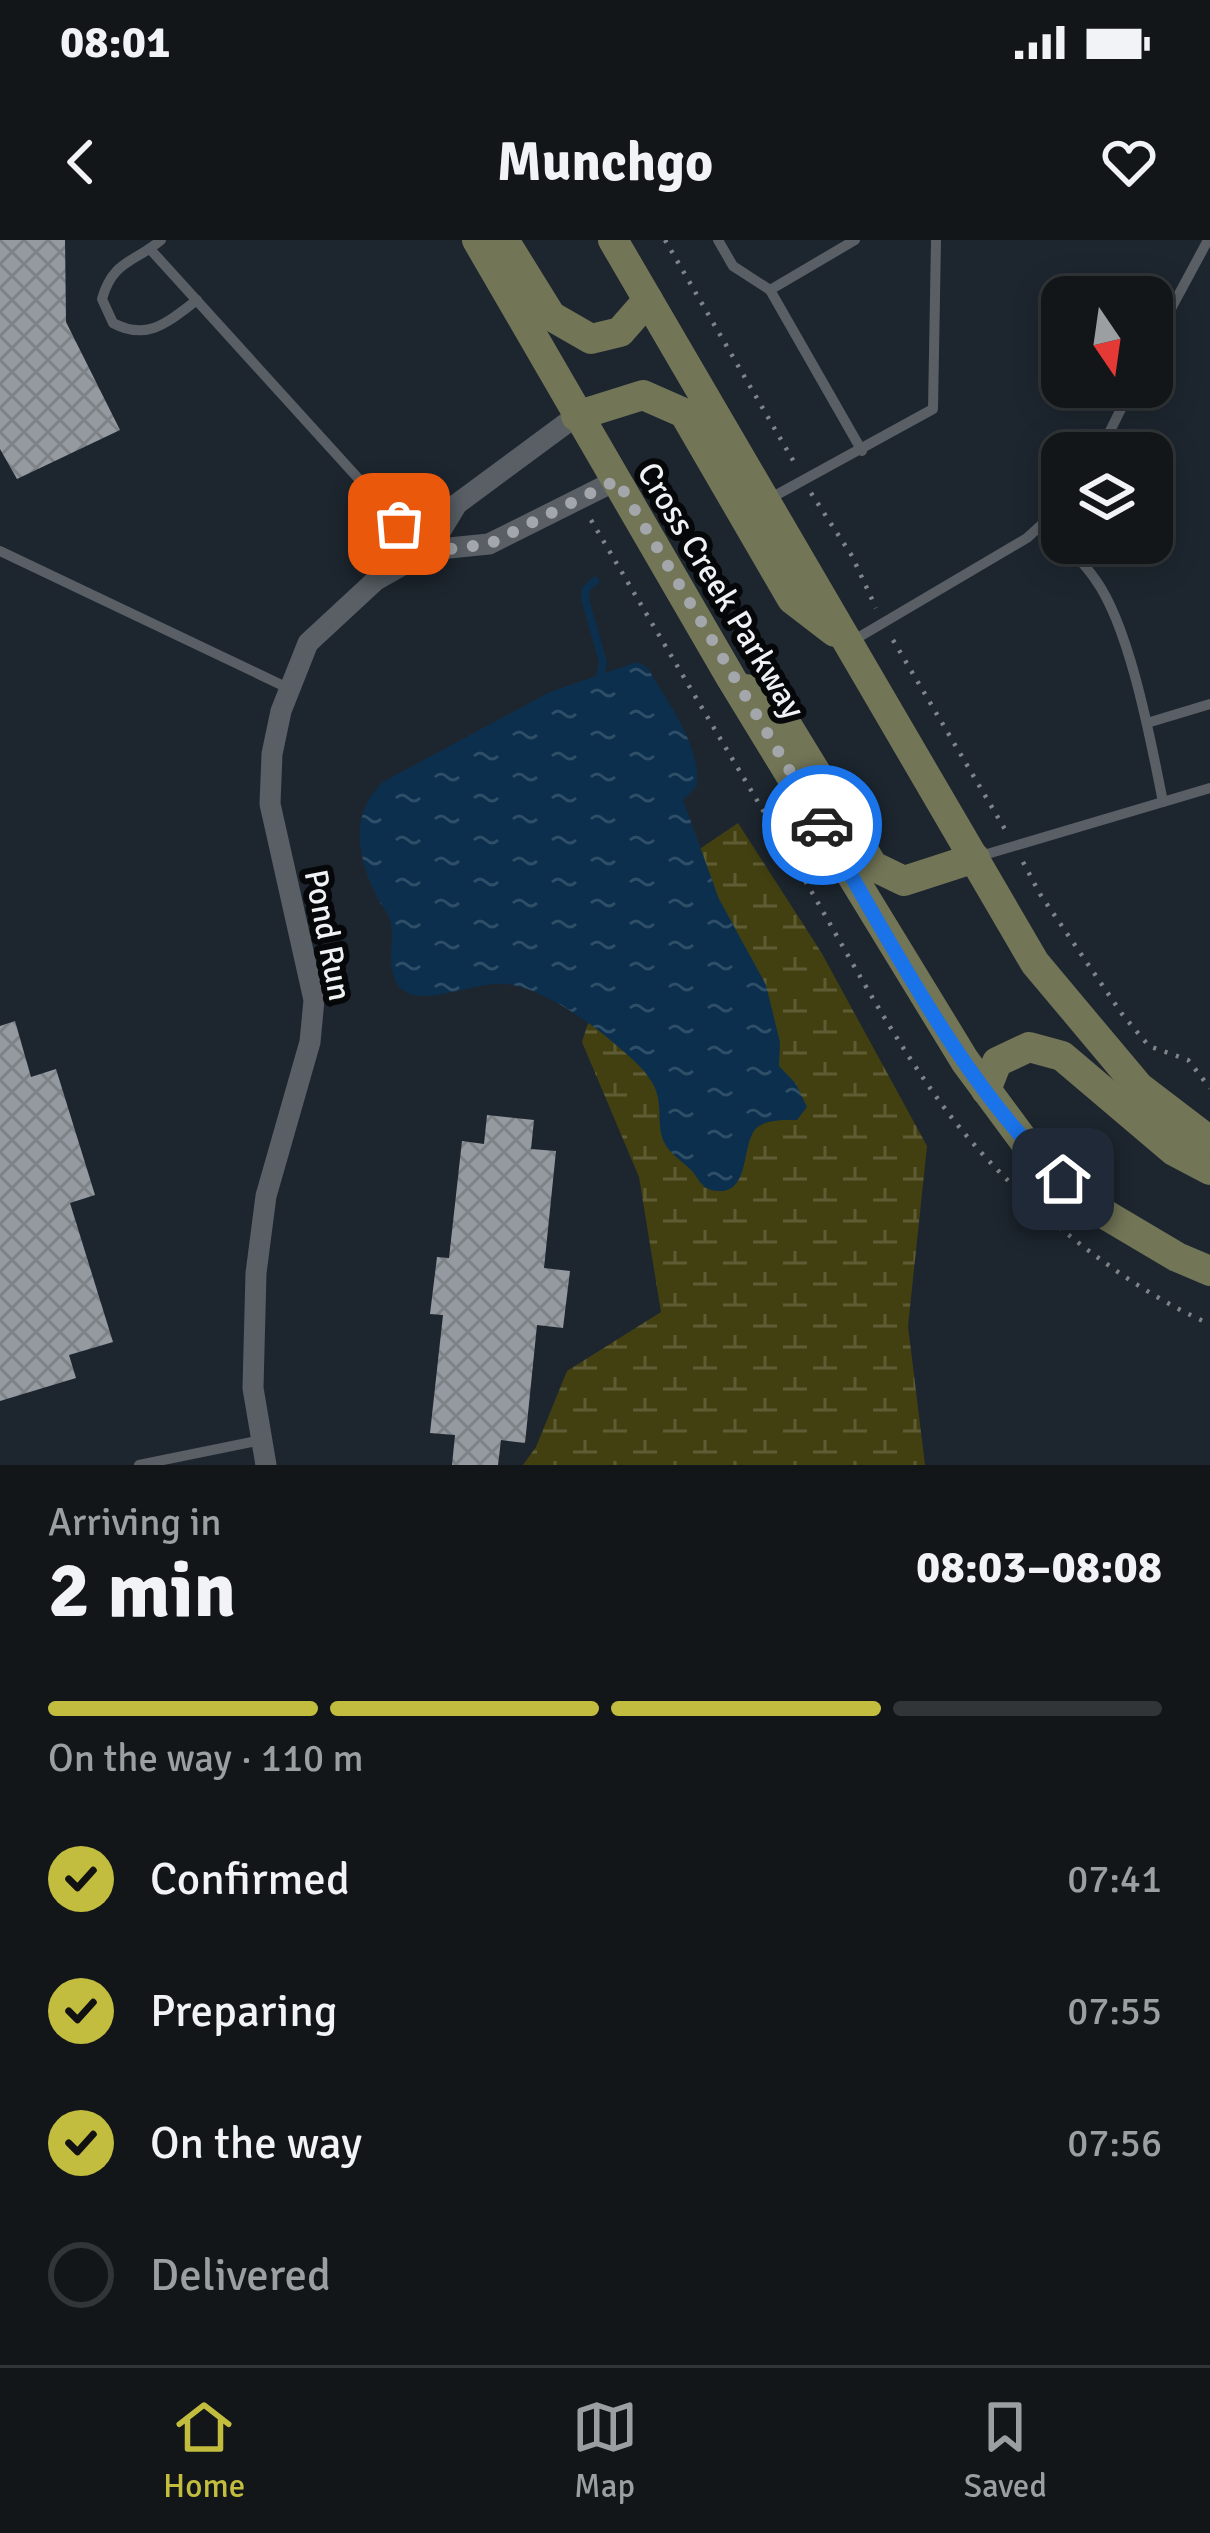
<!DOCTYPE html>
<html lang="en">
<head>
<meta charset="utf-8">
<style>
  :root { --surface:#121619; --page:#1b1f22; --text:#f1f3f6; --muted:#9c9fa2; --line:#313538; --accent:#c2bd3f }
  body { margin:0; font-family:Signika,sans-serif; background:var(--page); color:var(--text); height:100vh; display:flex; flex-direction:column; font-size:45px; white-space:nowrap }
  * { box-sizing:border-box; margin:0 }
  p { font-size:39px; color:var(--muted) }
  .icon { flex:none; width:66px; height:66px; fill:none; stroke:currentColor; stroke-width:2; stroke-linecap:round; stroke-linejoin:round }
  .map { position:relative; height:1225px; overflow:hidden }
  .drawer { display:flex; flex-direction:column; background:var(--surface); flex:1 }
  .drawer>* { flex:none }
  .needle { width:78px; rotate:167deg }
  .controls { position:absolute; left:1041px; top:36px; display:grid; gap:24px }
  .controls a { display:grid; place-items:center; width:132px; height:132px; border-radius:24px; background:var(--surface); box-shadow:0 6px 30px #0003,0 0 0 3px var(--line); font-size:60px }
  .pin { position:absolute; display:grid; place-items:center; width:102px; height:102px; color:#fff; margin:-51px; border-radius:24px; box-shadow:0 6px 18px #0006 }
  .courier { position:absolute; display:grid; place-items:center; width:120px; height:120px; margin:-60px; border:9px solid #1a73e8; border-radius:50%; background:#fff; color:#222; box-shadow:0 3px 15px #0007 }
  .summary em { font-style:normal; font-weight:700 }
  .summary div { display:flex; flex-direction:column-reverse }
  .summary { display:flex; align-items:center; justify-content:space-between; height:204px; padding:0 48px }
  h1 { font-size:78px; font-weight:700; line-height:90px }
  .bar { display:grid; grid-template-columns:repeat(4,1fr); gap:18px 12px; align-content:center; height:144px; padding:0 48px }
  .bar i { height:15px; border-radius:9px; background:var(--line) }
  .bar .selected { background:var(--accent) }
  .bar p { grid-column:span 4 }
  ol { padding:0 48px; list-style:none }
  li { display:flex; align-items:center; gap:36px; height:132px }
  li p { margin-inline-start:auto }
  li .icon { padding:12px; border-radius:50%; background:var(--accent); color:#111; stroke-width:4 }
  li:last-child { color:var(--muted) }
  li i { width:66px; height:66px; border:6px solid var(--line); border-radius:50% }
  .status { display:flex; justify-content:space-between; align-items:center; height:84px; padding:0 60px; background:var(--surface); direction:ltr }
  .status svg { height:33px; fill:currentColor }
  header { display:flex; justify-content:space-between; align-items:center; height:156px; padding:0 48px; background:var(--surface); font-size:54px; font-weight:700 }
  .tab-bar { display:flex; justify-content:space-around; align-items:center; height:168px; border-top:3px solid var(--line); background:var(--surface); font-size:33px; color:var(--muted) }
  .tab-bar a { display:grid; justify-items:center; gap:6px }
  .tab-bar .selected { color:var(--accent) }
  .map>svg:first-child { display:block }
  .built { fill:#1d262f; fill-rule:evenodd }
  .wetland { fill:url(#wetland-marsh) }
  .water { fill:url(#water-ripples) }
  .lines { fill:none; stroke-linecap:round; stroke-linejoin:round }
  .stream { stroke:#0b2f4d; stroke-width:8 }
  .building { fill:url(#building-cross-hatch) }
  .path { stroke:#808488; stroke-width:4.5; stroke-dasharray:3 9; stroke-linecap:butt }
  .lane { stroke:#595f65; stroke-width:10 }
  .street { stroke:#595f65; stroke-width:21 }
  .secondary { stroke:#727556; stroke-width:30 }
  .done { stroke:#a3a7ab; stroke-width:12; stroke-dasharray:0 21.6 }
  .route { stroke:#1a73e8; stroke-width:15 }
  .labels { text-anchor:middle; stroke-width:12; stroke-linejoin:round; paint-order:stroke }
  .street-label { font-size:33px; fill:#eef2f5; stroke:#050709 }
</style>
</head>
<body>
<div class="status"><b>08:01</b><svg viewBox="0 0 49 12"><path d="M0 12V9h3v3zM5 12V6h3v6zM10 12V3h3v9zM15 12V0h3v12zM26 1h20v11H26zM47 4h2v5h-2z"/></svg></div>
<header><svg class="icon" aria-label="back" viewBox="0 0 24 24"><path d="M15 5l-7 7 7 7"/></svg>Munchgo<svg class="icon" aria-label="heart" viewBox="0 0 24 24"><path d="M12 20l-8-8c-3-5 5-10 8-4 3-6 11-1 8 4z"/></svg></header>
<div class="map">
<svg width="1210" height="1225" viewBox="0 0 1210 1225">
  <defs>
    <pattern id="wetland-marsh" width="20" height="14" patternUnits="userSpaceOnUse" patternTransform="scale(3)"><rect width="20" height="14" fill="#424010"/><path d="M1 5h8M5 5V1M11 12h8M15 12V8" fill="none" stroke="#5e5c33"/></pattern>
    <pattern id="water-ripples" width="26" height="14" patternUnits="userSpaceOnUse" patternTransform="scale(3)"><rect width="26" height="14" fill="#0b2f4d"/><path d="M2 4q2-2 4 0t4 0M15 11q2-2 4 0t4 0" fill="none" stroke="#2f4e67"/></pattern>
    <pattern id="building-cross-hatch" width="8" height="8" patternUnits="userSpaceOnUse" patternTransform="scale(3)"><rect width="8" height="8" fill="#949aa0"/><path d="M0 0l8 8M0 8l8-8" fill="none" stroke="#7d8286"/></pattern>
  </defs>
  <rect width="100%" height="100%" fill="#181d21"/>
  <path class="built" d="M0,0H1210V1225H0ZM1062,57H1152V147H1062ZM1062,213H1152V303H1062Z"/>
  <path class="wetland" d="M738,583L821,712L927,906L908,1086L925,1225H523L536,1207L567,1131L661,1072L639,937L582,802L629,657Z"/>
  <path class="water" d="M637,422L647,427C668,463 700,503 697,546L683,560L719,659L766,745L780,802L779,826L796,844L807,867L797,880C784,880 762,879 754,891C741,911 750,959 711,950C701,947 698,938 692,931C682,920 667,913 662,897C657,879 663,863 653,844C643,826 624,812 609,799C584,778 537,746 505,744C479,741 428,765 406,752C383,738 395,705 391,683C389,674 382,667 378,659C358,619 348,575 383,542L550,452Z"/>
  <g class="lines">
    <path class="stream" d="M595,341L586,349L585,359L603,422L600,437"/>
  </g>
  <g class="building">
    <path d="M0,0H65L66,82L120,190L17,239L0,209Z"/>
    <path d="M15,781L31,837L56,829L95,955L70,963L113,1102L69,1115L76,1138L0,1161V786Z"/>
    <path d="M487,875L534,880L531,909L556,911L544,1028L570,1031L563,1088L537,1085L525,1203L501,1200L498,1225H452L455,1195L430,1193L443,1075L430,1074L437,1017L449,1018L462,901L484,904Z"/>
  </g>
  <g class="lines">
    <g class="path">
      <path d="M665,0L794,222"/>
      <path d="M811,253L852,316L876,368"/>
      <path d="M591,280C659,395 727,511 796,625C845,708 890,796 949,874C1010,954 1117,1044 1210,1084"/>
      <path d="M893,400L1006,591"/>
      <path d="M1023,622L1040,654L1122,774L1149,806L1188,820L1210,848"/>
    </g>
    <g class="lane">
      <path d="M161,0C134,23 113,20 102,59L113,83C148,102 169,81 197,60"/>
      <path d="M718,0L733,26L770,50L862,211"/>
      <path d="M150,9L425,312"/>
      <path d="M770,50L855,0"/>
      <path d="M1152,104L1208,0"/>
      <path d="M1099,213L1132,147"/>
      <path d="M769,259L933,169L936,0"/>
      <path d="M1065,303C1075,315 1086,326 1095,339C1130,387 1151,502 1163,562"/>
      <path d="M0,311L290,449"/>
      <path d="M849,403L1027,298L1062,266"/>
      <path d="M1147,483L1210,464"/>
      <path d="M977,617L1210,548"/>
      <path d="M139,1225L261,1200"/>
    </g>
    <g class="street">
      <path d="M429,310L457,264L576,176"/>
      <path d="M266,1225L253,1148L256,1033L266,956L310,802L314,760L270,564L272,514L281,471L308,403L376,340L429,310L489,304L617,240"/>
    </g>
    <g class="secondary">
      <path d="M477,0L731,438L965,821L1030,909L1096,969L1177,1017L1210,1031"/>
      <path d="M504,0L551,76L591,99L620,92L648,60"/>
      <path d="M613,0L1035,723L1139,847L1210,901"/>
      <path d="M576,176L643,155L684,173L792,359L835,392"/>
      <path d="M746,449L782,477L873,626L904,641L975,618"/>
      <path d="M986,850L997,822L1029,807L1062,816L1174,911L1210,930"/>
    </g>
  </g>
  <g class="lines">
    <path class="done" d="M399,284L425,312L489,304L617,240L822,585"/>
    <path class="route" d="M822,585C889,699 966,851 1063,939"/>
  </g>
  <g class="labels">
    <g class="street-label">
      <text transform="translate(722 350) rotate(59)" y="12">Cross Creek Parkway</text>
      <text transform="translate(329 695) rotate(79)" y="12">Pond Run</text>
    </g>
  </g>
</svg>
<div class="controls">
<a><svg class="needle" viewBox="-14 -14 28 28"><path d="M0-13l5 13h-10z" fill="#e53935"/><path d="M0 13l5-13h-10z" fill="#9c9fa2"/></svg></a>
<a><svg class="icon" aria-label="layers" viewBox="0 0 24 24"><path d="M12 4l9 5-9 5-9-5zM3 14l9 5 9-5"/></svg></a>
</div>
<div class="pin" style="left:399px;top:284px;background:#ea580c"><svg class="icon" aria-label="bag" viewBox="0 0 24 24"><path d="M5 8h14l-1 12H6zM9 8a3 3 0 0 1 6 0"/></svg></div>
<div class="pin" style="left:1063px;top:939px;background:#1f2937"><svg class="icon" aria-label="home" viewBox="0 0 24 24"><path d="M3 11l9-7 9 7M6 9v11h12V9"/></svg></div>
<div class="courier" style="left:822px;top:585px"><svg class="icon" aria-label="car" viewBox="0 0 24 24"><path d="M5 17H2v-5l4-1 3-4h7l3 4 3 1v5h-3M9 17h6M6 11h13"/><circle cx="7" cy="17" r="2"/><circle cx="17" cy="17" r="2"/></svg></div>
</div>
<section class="drawer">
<div class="summary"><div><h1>2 min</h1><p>Arriving in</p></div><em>08:03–08:08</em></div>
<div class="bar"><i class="selected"></i><i class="selected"></i><i class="selected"></i><i></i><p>On the way · 110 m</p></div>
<ol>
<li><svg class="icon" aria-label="check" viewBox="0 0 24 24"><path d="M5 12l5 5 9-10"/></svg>Confirmed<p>07:41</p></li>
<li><svg class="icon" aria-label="check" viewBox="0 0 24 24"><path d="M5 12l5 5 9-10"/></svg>Preparing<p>07:55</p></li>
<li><svg class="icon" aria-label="check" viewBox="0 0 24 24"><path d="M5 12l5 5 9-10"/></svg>On the way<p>07:56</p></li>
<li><i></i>Delivered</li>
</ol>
</section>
<nav class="tab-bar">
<a class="selected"><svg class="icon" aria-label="home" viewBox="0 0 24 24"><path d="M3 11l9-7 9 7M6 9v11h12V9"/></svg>Home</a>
<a><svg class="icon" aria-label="map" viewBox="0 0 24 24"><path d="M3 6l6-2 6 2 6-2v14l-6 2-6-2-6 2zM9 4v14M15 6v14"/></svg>Map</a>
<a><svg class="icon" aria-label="saved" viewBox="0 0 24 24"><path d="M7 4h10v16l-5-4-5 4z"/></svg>Saved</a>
</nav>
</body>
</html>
